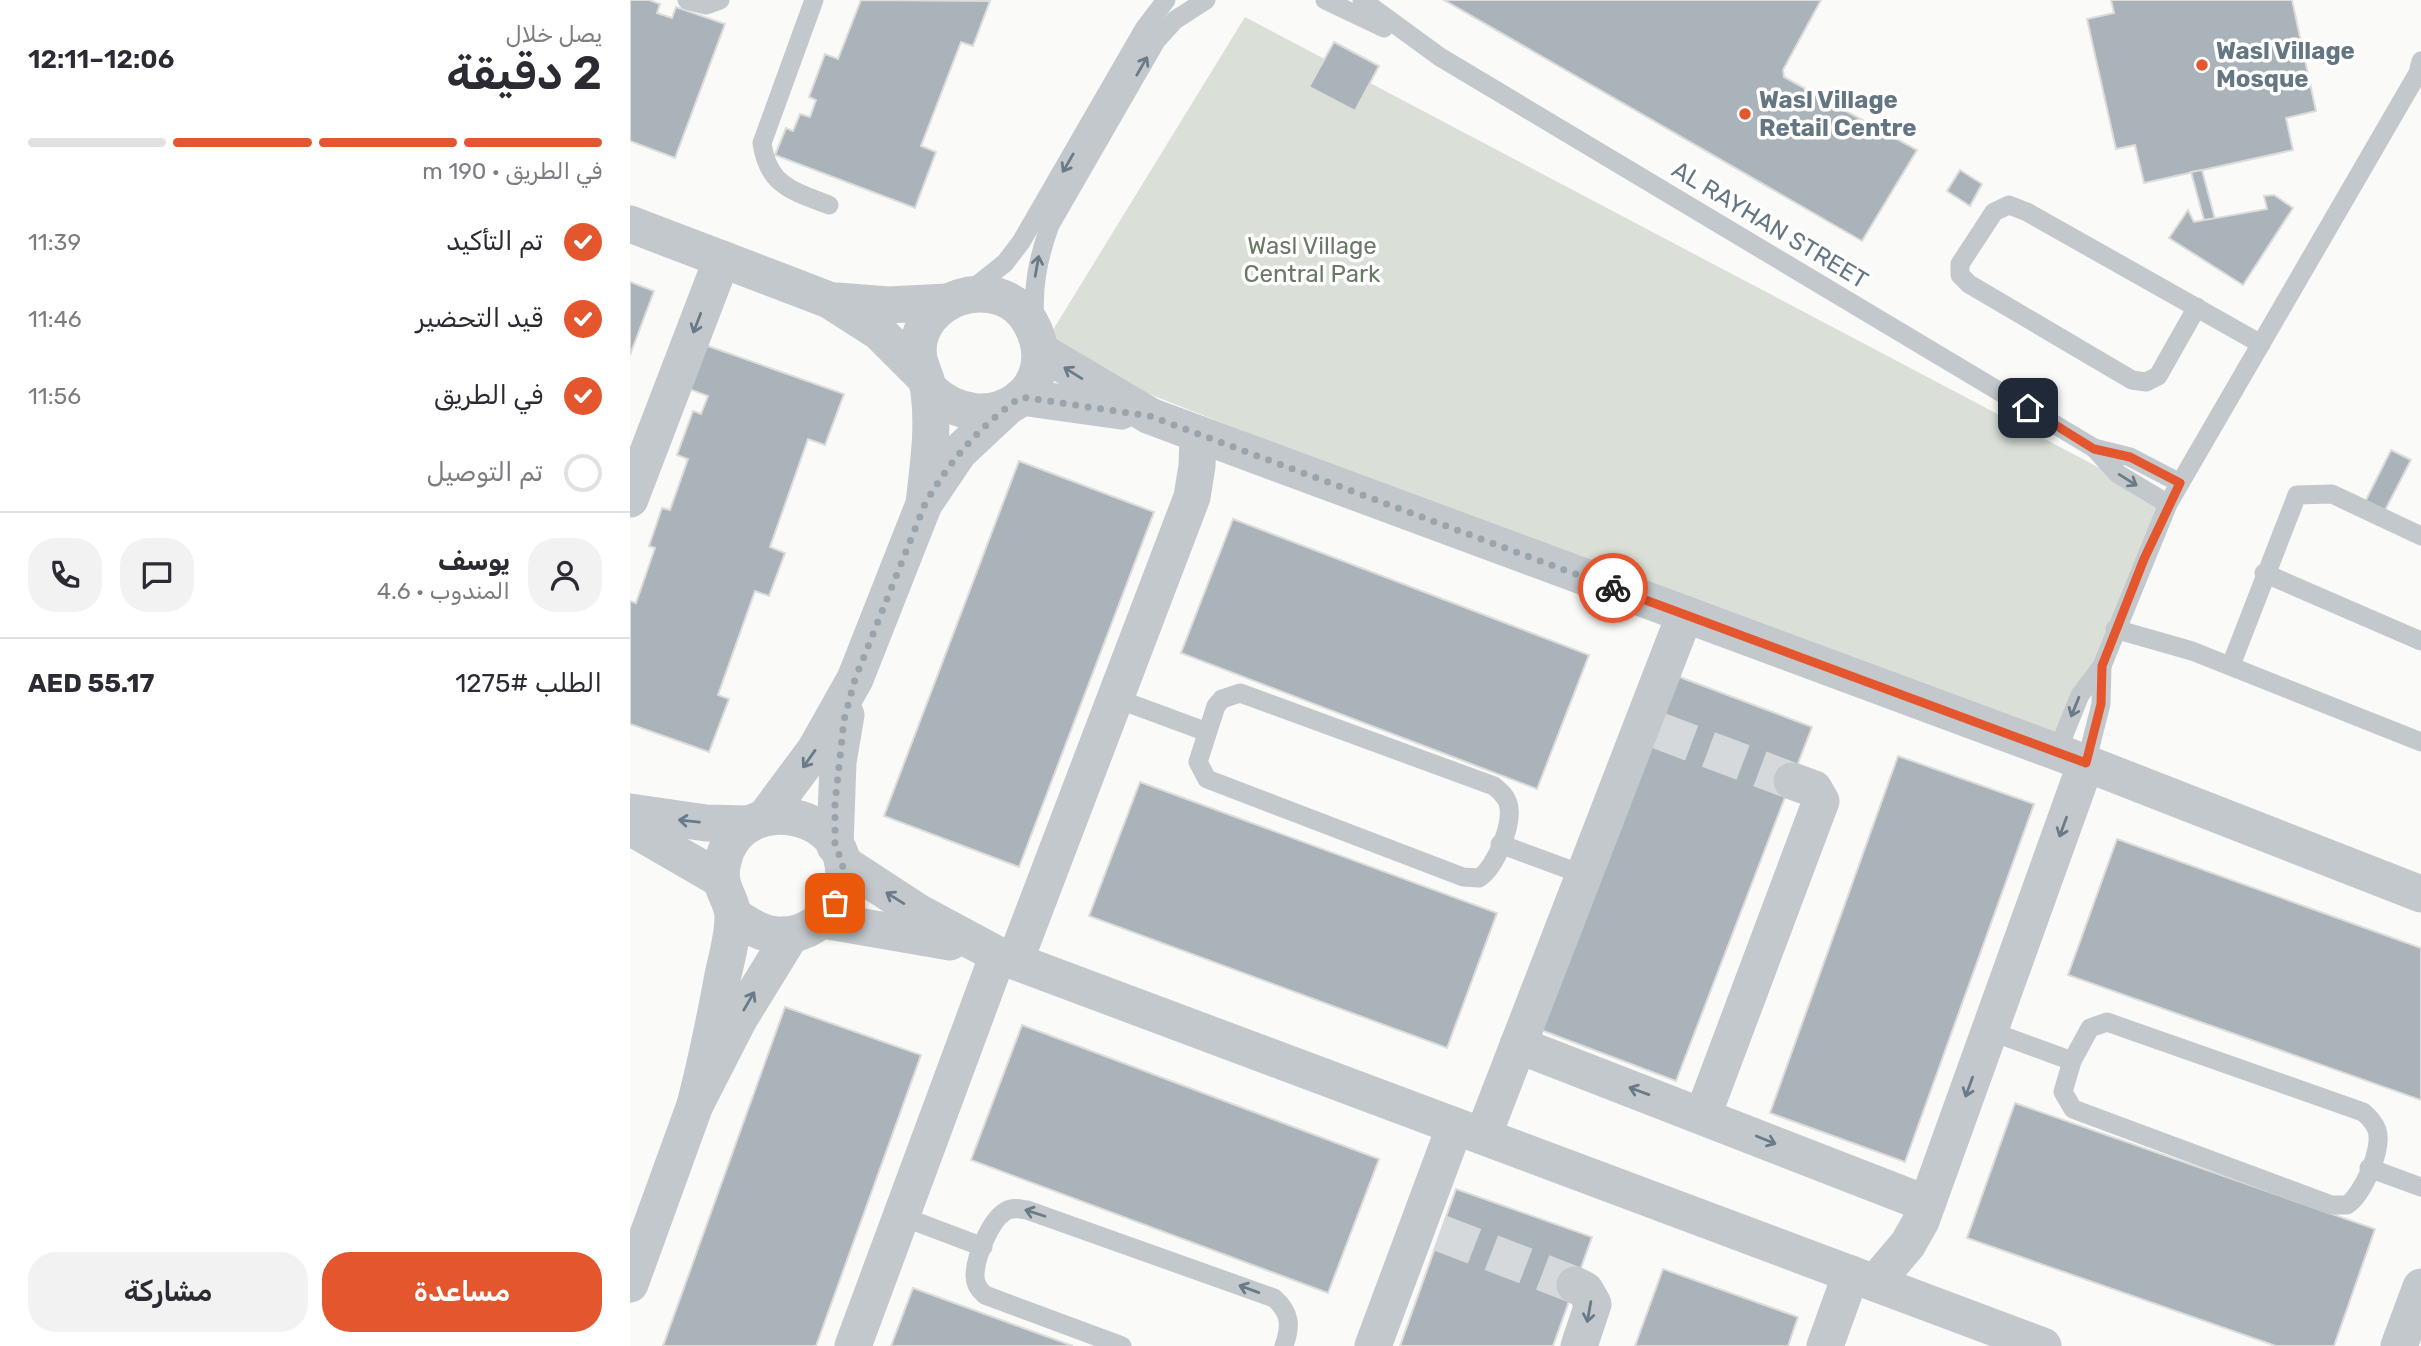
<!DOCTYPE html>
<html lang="ar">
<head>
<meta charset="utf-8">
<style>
  :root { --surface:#fff; --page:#f2f2f3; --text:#2b2b33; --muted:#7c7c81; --line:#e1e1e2; --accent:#e4572e }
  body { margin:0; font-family:Rubik,"Noto Sans Arabic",sans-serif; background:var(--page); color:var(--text); direction:rtl; height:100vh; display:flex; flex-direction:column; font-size:26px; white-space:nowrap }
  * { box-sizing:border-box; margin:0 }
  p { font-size:23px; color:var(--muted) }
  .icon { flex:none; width:38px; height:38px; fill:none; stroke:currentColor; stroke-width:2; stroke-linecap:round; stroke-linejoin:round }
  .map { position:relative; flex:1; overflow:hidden; direction:ltr }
  .sheet { display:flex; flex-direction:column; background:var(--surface); width:630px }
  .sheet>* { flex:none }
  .pin { position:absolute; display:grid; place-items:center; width:60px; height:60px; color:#fff; margin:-30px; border-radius:14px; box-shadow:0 4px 10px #0006 }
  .courier { position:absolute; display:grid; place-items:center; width:70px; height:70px; margin:-35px; border:5px solid #e4572e; border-radius:50%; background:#fff; color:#222; box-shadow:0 2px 9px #0007 }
  .overview em { font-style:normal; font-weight:600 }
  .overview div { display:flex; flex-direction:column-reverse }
  .overview { display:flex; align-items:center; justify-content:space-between; height:119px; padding:0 28px }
  h1 { font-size:46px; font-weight:600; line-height:52px }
  .bar { display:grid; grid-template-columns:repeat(4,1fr); gap:10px 7px; align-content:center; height:84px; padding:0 28px }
  .bar i { height:9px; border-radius:5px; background:var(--line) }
  .bar .active { background:var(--accent) }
  .bar p { grid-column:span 4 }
  .line { display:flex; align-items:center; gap:18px; padding:0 28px; border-top:2px solid var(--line) }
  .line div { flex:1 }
  .round { display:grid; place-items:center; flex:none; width:74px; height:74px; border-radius:28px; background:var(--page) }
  ol { padding:0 28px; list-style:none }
  li { display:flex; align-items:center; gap:21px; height:77px }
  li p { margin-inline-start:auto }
  li .icon { padding:7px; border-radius:50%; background:var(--accent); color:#fff; stroke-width:4 }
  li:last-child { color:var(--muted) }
  li i { width:38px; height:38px; border:4px solid var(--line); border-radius:50% }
  .action { display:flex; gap:14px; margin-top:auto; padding:14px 28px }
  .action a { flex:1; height:80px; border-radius:28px; background:var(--accent); color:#fff; font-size:28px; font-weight:600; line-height:80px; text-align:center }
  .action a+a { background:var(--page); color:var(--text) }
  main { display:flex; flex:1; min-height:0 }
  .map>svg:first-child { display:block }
  .park { fill:#dadfd7 }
  .building { fill:#aab3b9; stroke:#dcdcda; stroke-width:2 }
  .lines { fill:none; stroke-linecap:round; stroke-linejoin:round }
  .minor-tunnel { stroke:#d5d9db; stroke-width:37; stroke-dasharray:37 18; stroke-linecap:butt }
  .service { stroke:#c3c8cc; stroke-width:19 }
  .minor { stroke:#c3c8cc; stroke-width:37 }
  .oneway { stroke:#6a7a87 }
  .done { stroke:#99a4ac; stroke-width:7; stroke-dasharray:0 12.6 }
  .route { stroke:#e4572e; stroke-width:9 }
  .poi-dot { fill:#e4572e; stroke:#fff; stroke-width:2.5 }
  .labels { text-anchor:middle; stroke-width:7; stroke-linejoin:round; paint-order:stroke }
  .poi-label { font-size:24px; font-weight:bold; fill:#657683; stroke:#fff; text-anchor:start }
  .street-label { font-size:24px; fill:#657683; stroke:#fff }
  .park-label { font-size:24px; fill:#687a64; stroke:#fff }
</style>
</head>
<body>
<main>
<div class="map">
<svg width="1791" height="1346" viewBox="0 0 1791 1346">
  <rect width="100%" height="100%" fill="#fafaf8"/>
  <path class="park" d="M615,17L1538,504L1427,752L410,351Z"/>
  <g class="building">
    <path d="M0,0H19L30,4L27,13L42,18L46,7L95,24L45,158L0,141Z"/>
    <path d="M231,0L360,1L343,46L331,42L291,146L306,152L285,208L145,155L156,128L163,131L170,114L180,117L186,100L179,97L195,54L208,59Z"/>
    <path d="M814,0H1191L1153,70L1154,77L1287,150L1232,241Z"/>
    <path d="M1481,0H1662L1686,111L1656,118L1663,150L1514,183L1505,145L1486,149L1457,19L1484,13Z"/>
    <path d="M704,42L749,66L725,111L679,87Z"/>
    <path d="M1330,170L1352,184L1340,206L1317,191Z"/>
    <path d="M1572,170L1585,219L1574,220L1561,172Z"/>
    <path d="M1644,195L1663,208L1613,285L1539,238L1558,210L1564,222L1637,209L1634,196Z"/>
    <path d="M0,282L24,291L0,355Z"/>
    <path d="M75,345L214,394L195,445L178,439L140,547L155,553L139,596L125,591L88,695L99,699L79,752L0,724V601L6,603L25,548L19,546L32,508L40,510L58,459L47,455L63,411L71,414L78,396L59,389Z"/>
    <path d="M1761,450L1781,460L1753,514L1734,504Z"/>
    <path d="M389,461L524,512L389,867L254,816Z"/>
    <path d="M603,519L959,655L907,789L551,653Z"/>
    <path d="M1047,676L1182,727L1046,1081L911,1030Z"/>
    <path d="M1268,756L1404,804L1275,1162L1140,1113Z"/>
    <path d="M510,782L867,913L817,1048L459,916Z"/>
    <path d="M1487,839L1791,948V1100L1438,975Z"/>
    <path d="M155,1007L291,1055L186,1346H33Z"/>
    <path d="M392,1025L749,1159L698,1293L341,1160Z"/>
    <path d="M1385,1103L1745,1229L1704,1346H1646L1337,1238Z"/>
    <path d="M826,1189L962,1237L923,1346H770Z"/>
    <path d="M1033,1269L1168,1317L1158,1346H1005Z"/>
    <path d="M283,1288L443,1346H261Z"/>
  </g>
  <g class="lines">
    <g class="minor-tunnel">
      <path d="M1027,730L1162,781"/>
      <path d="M810,1233L945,1285"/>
    </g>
    <g class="service">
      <path d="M57,0L76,5L90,0"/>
      <path d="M184,0L132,143C138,186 163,191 199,205"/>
      <path d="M695,0L754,28"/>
      <path d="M732,0L810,57L1464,448L1488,474L1538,504"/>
      <path d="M341,290L375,263L391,242L514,29L536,0"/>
      <path d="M1567,307L1528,376L1516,382L1502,380L1339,284L1330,275V264L1364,212L1379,205L1397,212L1631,344"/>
      <path d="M405,323C402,288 408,258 420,225L526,41L545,20L576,0"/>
      <path d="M1464,448L1500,457L1550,483"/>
      <path d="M1634,573L1791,641"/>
      <path d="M1485,629L1562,651L1791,742"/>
      <path d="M1601,665L1667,495L1702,494L1791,536"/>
      <path d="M610,693L864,786C870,791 875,795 878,803C884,823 866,867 849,878L833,877L577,779L568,762L586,706L592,699Z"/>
      <path d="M485,698L577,732"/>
      <path d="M1427,752L1450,695L1472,666L1538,504L1788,73L1791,61"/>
      <path d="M1456,763L1471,704L1472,666"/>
      <path d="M870,844L954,875"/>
      <path d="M1477,1022L1733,1112C1739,1117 1744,1122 1747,1130C1753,1149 1733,1194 1717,1205H1701L1443,1109L1433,1092L1442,1061L1460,1028Z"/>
      <path d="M1360,1031L1442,1061"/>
      <path d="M1739,1168L1791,1187"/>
      <path d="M271,1216L353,1247"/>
      <path d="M492,1346L355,1295C349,1290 345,1284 345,1276C345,1258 360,1220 376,1211C383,1207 390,1209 397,1210L644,1298C661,1313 661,1326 654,1346"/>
    </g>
    <g class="minor">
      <path d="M0,224L199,300L249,332L291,374"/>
      <path d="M207,301L258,305L318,302"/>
      <path d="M410,351L520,416L1427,752L1791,894"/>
      <path d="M391,397L491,411"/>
      <path d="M0,499L92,259"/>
      <path d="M294,504C298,467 304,429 299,392C297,374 285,364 289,341C299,291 374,275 400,322C438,389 357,445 299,389"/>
      <path d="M0,812L76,823L118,824"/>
      <path d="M136,816L185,750L225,679L294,504L329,452L375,409"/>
      <path d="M0,827L90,879"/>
      <path d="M205,846L208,762L216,715"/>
      <path d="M213,863L288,912L368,955L1413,1346"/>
      <path d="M193,920L320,942"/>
      <path d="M385,961L562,497L567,466L568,435"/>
      <path d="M888,1045L1297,1204"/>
      <path d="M65,1105C76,1062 85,1019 93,975C97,957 103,936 103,917C103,898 86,888 93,861C96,846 106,831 120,824C153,805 206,822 213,864C219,905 180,942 141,934C127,932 115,923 103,915"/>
      <path d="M1073,1115L1191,801L1184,789L1162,781"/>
      <path d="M853,1136L1055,614"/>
      <path d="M1245,1283L1278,1244L1291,1221L1456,763"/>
      <path d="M0,1284L65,1105L109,1019L160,936"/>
      <path d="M945,1285L955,1290L963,1304L949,1346"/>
      <path d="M223,1346L368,955"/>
      <path d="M743,1346L825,1126"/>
      <path d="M1195,1346L1221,1274"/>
      <path d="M1769,1346L1791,1287"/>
    </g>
  </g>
  <defs><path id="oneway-shaft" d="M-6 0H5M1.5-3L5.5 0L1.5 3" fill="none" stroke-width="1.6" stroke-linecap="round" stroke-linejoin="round" transform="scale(1.75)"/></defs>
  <g class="oneway">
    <use href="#oneway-shaft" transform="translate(512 66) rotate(-60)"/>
    <use href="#oneway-shaft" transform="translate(438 163) rotate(120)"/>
    <use href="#oneway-shaft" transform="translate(407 266) rotate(-80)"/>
    <use href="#oneway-shaft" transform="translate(67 323) rotate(111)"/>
    <use href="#oneway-shaft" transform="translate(443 373) rotate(-148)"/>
    <use href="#oneway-shaft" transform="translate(1498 480) rotate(32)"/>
    <use href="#oneway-shaft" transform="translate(1445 707) rotate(112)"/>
    <use href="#oneway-shaft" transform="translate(179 759) rotate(125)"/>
    <use href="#oneway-shaft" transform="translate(59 821) rotate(-174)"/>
    <use href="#oneway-shaft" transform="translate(1433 827) rotate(110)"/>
    <use href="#oneway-shaft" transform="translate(265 898) rotate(-148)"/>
    <use href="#oneway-shaft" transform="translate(119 1001) rotate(-60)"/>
    <use href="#oneway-shaft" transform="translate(1339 1087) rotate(110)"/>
    <use href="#oneway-shaft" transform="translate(1009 1091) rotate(-160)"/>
    <use href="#oneway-shaft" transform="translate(1136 1140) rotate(22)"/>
    <use href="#oneway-shaft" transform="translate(405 1213) rotate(-162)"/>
    <use href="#oneway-shaft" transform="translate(619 1289) rotate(-160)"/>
    <use href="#oneway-shaft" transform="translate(959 1312) rotate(100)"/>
  </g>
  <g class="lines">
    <path class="done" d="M205,903L211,884L213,863L205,846V803L214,720L225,679L295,504C320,460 350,426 391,397L520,416L983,588"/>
    <path class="route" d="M983,588L1456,763L1471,704L1472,666L1514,559L1550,483L1500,457L1464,449L1398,408"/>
  </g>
  <g class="poi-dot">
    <circle cx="1572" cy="65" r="7"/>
    <circle cx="1115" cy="114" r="7"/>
  </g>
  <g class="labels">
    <g class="poi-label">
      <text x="1586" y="59">Wasl Village<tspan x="1586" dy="28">Mosque</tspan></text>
      <text x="1129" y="108">Wasl Village<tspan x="1129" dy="28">Retail Centre</tspan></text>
    </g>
    <g class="street-label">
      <text transform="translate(1140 225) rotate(31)" y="8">AL RAYHAN STREET</text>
    </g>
    <g class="park-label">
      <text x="682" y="254">Wasl Village<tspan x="682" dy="28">Central Park</tspan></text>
    </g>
  </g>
</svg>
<div class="pin" style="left:205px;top:903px;background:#ea580c"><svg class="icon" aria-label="bag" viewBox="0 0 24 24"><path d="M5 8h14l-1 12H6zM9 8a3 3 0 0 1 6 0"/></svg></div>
<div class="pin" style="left:1398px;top:408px;background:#1f2937"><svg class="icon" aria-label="home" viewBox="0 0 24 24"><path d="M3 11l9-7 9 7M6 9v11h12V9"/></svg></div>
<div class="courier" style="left:983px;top:588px"><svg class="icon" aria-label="bike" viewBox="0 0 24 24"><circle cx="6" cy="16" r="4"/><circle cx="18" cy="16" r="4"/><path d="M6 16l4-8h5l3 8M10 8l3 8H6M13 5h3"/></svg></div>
</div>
<section class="sheet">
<div class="overview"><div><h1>2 دقيقة</h1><p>يصل خلال</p></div><em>12:06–12:11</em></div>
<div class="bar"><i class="active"></i><i class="active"></i><i class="active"></i><i></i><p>في الطريق · 190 m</p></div>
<ol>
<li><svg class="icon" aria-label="check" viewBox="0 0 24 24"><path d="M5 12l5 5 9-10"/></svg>تم التأكيد<p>11:39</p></li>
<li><svg class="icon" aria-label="check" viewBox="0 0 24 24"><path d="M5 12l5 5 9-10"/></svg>قيد التحضير<p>11:46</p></li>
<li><svg class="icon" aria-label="check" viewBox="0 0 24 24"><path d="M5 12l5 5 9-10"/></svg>في الطريق<p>11:56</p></li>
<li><i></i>تم التوصيل</li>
</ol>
<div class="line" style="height:126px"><a class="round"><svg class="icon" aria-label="person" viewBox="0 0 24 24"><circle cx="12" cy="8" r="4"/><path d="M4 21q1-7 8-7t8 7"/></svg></a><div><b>يوسف</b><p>المندوب · 4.6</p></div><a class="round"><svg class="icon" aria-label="chat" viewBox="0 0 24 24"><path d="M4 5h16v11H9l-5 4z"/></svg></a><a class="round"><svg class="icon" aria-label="phone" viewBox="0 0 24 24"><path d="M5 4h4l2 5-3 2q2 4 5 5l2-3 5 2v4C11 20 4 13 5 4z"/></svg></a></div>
<div class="line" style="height:91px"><div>الطلب #1275</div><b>AED 55.17</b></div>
<div class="action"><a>مساعدة</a><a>مشاركة</a></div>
</section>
</main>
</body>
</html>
